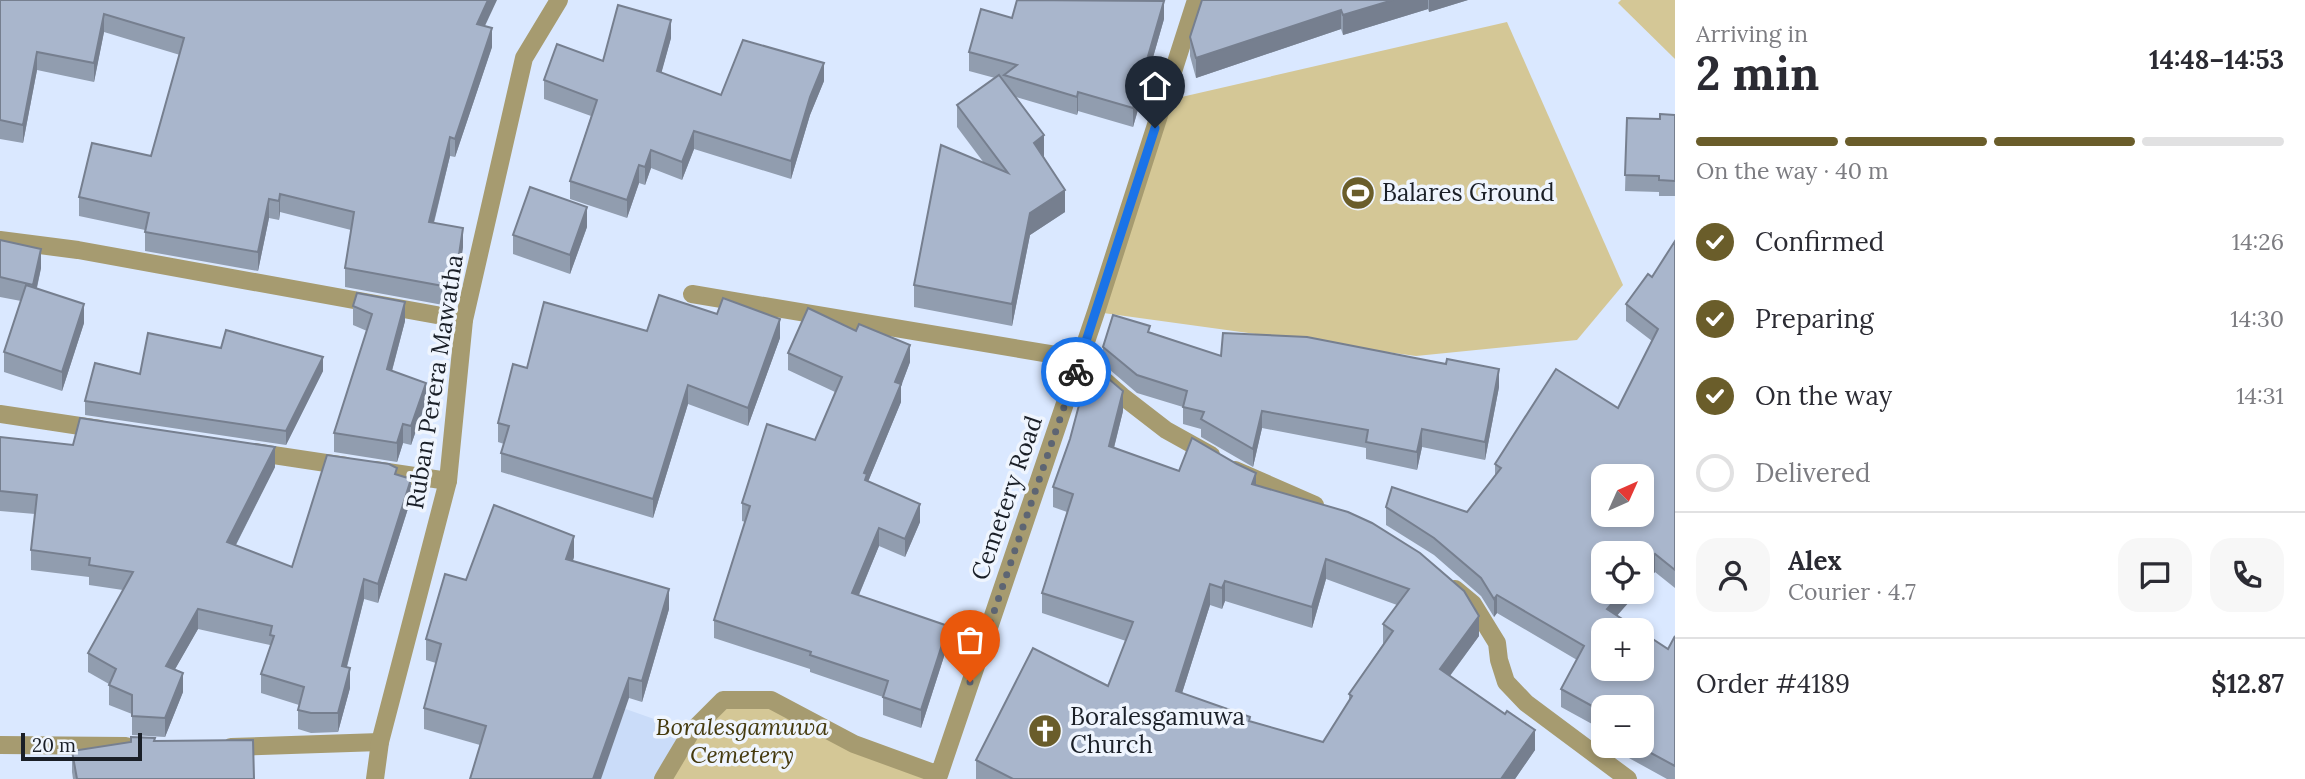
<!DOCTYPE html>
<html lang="en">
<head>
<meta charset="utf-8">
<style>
  :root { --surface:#fff; --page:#f7f7f7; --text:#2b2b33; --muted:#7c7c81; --line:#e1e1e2; --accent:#6a5d2a }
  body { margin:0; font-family:Lora,serif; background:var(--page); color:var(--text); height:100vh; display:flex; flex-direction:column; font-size:26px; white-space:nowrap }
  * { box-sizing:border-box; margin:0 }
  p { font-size:23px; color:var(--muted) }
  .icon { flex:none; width:38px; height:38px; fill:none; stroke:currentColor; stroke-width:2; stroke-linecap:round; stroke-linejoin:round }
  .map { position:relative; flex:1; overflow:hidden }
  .panel { display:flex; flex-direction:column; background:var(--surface); width:630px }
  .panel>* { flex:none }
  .needle { width:46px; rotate:45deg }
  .controls { position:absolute; left:1591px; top:464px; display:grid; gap:14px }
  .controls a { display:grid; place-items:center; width:63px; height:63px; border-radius:14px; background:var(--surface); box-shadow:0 4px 10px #0003; font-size:35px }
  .scale { position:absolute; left:21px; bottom:18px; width:121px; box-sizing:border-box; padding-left:7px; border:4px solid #1a1f27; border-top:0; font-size:19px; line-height:24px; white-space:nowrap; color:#1a1f27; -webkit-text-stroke:5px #eff5fe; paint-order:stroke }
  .pin { position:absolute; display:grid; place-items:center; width:60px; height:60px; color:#fff; margin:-72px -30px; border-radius:50% 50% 50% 0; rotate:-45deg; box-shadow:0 0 7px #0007 }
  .pin .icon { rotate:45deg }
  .courier { position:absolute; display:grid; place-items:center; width:70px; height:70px; margin:-35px; border:5px solid #1a73e8; border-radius:50%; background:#fff; color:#222; box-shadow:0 2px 9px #0007 }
  .summary em { font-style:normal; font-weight:700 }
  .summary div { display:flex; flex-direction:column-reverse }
  .summary { display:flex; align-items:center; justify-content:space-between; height:119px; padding:0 21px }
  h1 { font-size:46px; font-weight:700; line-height:52px }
  .bar { display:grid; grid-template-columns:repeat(4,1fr); gap:10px 7px; align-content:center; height:84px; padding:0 21px }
  .bar i { height:9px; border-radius:5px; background:var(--line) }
  .bar .active { background:var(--accent) }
  .bar p { grid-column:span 4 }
  .line { display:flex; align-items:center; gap:18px; padding:0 21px; border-top:2px solid var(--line) }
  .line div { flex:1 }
  .round { display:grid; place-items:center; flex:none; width:74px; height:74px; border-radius:21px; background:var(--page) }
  ol { padding:0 21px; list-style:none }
  li { display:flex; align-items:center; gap:21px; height:77px }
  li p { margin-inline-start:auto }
  li .icon { padding:7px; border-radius:50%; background:var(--accent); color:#fff; stroke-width:4 }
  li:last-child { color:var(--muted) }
  li i { width:38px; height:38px; border:4px solid var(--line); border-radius:50% }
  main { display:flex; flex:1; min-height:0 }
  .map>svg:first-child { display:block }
  .built { fill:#cadcf9 }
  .green { fill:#d4c796 }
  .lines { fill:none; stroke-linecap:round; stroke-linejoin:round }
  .minor { stroke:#a69b70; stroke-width:18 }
  .wall { fill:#919daf; fill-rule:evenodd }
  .shaded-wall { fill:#767f8f }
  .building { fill:#a9b6cc; stroke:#767f8f; stroke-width:2; fill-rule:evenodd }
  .done { stroke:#5d6573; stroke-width:7; stroke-dasharray:0 12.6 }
  .route { stroke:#1a73e8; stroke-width:9 }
  .labels { text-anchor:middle; stroke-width:7; stroke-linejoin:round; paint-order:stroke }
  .poi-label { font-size:24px; fill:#1a1f27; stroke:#eff5fe; text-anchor:start }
  .street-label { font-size:24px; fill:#1a1f27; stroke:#eff5fe }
  .park-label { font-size:24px; font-style:italic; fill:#453a0e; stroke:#eff5fe }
</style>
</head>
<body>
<main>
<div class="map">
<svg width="1675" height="779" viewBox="0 0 1675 779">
  <rect width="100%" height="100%" fill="#dae8ff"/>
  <path class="built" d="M549,682L691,732L663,779H500Z"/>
  <g class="green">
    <path d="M1621,0H1675V59L1618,3Z"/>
    <path d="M1507,22L1623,285L1577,340L1416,356L1096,312L1164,101Z"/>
    <path d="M723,700H771L939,779H663Z"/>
  </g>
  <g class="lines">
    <g class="minor">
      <path d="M0,240L78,250L464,320"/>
      <path d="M692,294L1080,359L1122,396L1166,430L1211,455"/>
      <path d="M0,414L100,429"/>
      <path d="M253,452L346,466"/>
      <path d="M374,470L448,481"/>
      <path d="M1235,470L1315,505"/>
      <path d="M1455,589L1473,604L1497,643L1499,660L1506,682L1526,703L1628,779"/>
      <path d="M0,745L126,746"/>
      <path d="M231,747L380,742"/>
      <path d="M375,779L380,742L448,481L464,320L524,58L559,0"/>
      <path d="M663,779L691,732L723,700H771L854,744L939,775L1096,312L1196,0"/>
    </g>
  </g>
  <g class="wall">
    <path d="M0,0L485,26L492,47L455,157L450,156L434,223L463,247L454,307L345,287V268L351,230L280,212L279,220L269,218L258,271L145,251V230L79,216V197L151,156L180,55L104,32L94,82L37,70L23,143L0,139Z"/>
    <path d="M1202,0H1468L1429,12L1428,9L1343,35L1341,29L1196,78L1190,56V37Z"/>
    <path d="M1012,18L1164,19L1133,127L1078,111L1077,115L1016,97L1044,157L1065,212L1030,235L1012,326L914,307V285L984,163L957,127V105L995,78L969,71V52Z"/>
    <path d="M671,38L661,73L721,95L824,81L810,115L791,179L694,149L682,180L651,168L645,185L639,183L627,218L570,199V181L591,116L544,99V80Z"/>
    <path d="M1675,115V196H1659V192L1625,191L1627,118L1660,119Z"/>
    <path d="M587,227L570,274L513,254V235Z"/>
    <path d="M0,240L41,268L37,288L84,323L62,391L4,372V352L21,301L0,297Z"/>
    <path d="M1675,241V588L1655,572L1616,616L1668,649L1675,636V779H1667L1618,752V746H1642V707H1603V730L1561,707V689L1577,660L1497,613L1494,617L1481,596L1434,555L1386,525V507L1467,512L1495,476V464L1618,408L1652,341L1626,321V304L1652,277Z"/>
    <path d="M353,306L405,321L392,371L426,402L411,445L403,443L397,462L334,452V433L367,331L353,325Z"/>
    <path d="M647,331L780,338L748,426L688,404L653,518L501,472V453L504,444L498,442V423L527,368Z"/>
    <path d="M1150,332L1221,356L1499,387L1485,460L1422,447L1417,470L1366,459V448L1262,428L1253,467L1201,437V429L1183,424V407L1137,393L1103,364V347Z"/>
    <path d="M788,353L910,362L901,386V402L868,482L920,522L905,557L879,546L859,595L948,644L921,728L883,715V697L810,672V669L714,638V620L745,522L742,521V503L815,440L835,392L788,370Z"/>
    <path d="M323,371L286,445L85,415V401L140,374Z"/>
    <path d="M1123,411L1114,448L1179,471L1256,485L1479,636L1450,676L1535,750L1515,779H976V760L1108,686L1126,641L1042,613V593L1067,512L1053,507V487ZM1326,579L1397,605L1383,624V644L1349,694V701L1323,742L1250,721L1182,693L1210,605L1222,609L1225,601L1312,628Z"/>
    <path d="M0,437L275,467L236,545L292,567L397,475L411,499L378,603L364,599L347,667L350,688L338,732L311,733L298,729V710L299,705L261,693V674L270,649V645L198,629L175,669L183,692L165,737L132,735V714L109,705V684L88,672V653L123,590L89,585V577L31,570V550L35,514L0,511Z"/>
    <path d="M574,557L573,561L669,609L642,702L629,698L480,745L424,729V708L436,663L426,660V639L466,580Z"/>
    <path d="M155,741L254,779H73L72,772V751Z"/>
  </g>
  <g class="shaded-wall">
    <path d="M488,0H497L477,43V24Z"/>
    <path d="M1393,0H1428V9L1343,35V15Z"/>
    <path d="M1429,0H1468L1429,12Z"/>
    <path d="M1164,1V19L1133,127V108Z"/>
    <path d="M1341,10V29L1196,78V58Z"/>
    <path d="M104,14V32L94,82V63Z"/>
    <path d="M671,20V38L657,89V71Z"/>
    <path d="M492,28V47L455,157V139Z"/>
    <path d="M37,52V70L23,143V125Z"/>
    <path d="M824,63V81L810,115L791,179V161L810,97Z"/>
    <path d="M1078,92V111L1077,115V97Z"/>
    <path d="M694,131V149L682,180V162Z"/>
    <path d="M1044,135V157L1034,165V143Z"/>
    <path d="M450,137V156L429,241V222Z"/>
    <path d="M651,150V168L645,185V167Z"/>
    <path d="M639,165V183L627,218V200Z"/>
    <path d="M1065,190V212L1030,235L1012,326V304L1030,213Z"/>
    <path d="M280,194V212L279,220V201Z"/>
    <path d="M269,199V218L258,271V252Z"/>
    <path d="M587,207V227L570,274V255Z"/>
    <path d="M463,228V247L454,307V288Z"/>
    <path d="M41,249V268L33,304V285Z"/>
    <path d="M405,302V321L387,389V369Z"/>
    <path d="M84,304V323L62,391V372Z"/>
    <path d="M780,319V338L748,426V408Z"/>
    <path d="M910,345V362L901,386V402L867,484V492L864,473L895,382Z"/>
    <path d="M323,357V371L286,445V431Z"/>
    <path d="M1499,369V387L1485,460V442Z"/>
    <path d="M426,383V402L411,445V426Z"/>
    <path d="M688,385V404L653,518V499Z"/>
    <path d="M1123,391V411L1109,467V446Z"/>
    <path d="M1262,411V428L1253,467V449Z"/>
    <path d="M403,424V443L397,462V443Z"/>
    <path d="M1422,429V447L1417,470V452Z"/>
    <path d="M275,447V467L227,562V542Z"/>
    <path d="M1256,473V493L1252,484Z"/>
    <path d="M411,479V499L378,603V584Z"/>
    <path d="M920,504V522L905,557V539Z"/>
    <path d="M879,528V546L852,611V593Z"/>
    <path d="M574,536V557L566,579V559Z"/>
    <path d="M1655,554V572L1642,587V570Z"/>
    <path d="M1326,559V579L1312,628V607Z"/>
    <path d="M364,579V599L342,685V666Z"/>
    <path d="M1225,581V601L1222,609V588Z"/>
    <path d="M1210,584V605L1176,712V691Z"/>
    <path d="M669,589V609L642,702V681Z"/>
    <path d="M1622,592H1638L1607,627V609Z"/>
    <path d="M1497,595V613L1494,617V599Z"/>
    <path d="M198,609V629L166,685V666Z"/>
    <path d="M1479,616V636L1440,689V669Z"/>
    <path d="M948,626V644L921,728V710Z"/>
    <path d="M350,668V688L338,732V713Z"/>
    <path d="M183,673V692L165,737V718Z"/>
    <path d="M629,678V698L601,779H593Z"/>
    <path d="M1535,730V750L1515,779H1501Z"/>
  </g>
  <g class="building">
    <path d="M0,0H488L477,24L492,28L455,139L450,137L429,222L463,228L454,288L345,268L354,212L280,194L279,201L269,199L258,252L145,232L149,213L79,197L92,143L151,156L184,38L104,14L94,63L37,52L23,125L0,120Z"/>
    <path d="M1017,0L1164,1L1133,108L1078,92L1077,97L1004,75L1017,65L969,52L981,9L1012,18Z"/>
    <path d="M1202,0H1393L1343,15L1341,10L1196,58L1190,37Z"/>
    <path d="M618,5L671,20L657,71L721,95L743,40L824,63L810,97L791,161L694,131L682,162L651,150L645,167L639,165L627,200L570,181L597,100L544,80L557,44L603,61Z"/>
    <path d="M999,75L1044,135L1034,143L1065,190L1030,213L1012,304L914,285L941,145L1008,173L957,105Z"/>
    <path d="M1660,114L1675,115V181L1659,180V176L1625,175L1627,118L1660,119Z"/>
    <path d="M530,187L587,207L570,255L513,235Z"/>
    <path d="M0,240L41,249L33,285L0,277Z"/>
    <path d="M1675,241V570L1655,554L1642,570V553H1603V592H1622L1607,609L1639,630H1603V668H1642V632L1668,649L1675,636V766L1638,746H1642V707H1603V712L1561,689L1584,646L1497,595L1494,599L1481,578L1434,538L1386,507L1392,487L1467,512L1501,468L1495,464L1556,369L1618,408L1658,329L1626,304L1648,274L1652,277ZM1603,476H1642V514H1603Z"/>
    <path d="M26,285L84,304L62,372L4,352Z"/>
    <path d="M357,293L405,302L387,369L426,383L411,426L403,424L397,443L334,433L372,314L353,306Z"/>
    <path d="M659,295L717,314L723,298L780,319L748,408L688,385L653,499L501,453L509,426L498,423L513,364L527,368L544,302L647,331Z"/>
    <path d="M808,308L856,331L859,324L910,345L895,382L901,384L864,473L867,474L865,480L920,504L905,539L879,528L852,593L948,626L921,710L883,697L888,681L810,655L811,652L714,620L750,506L742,503L767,424L815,440L842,377L788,353Z"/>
    <path d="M1113,315L1150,326L1148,332L1221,356L1223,333L1307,337L1446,364L1447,359L1499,369L1485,442L1422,429L1417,452L1366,442L1368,430L1262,411L1253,449L1201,419L1204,412L1183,407L1187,391L1137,375L1103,347Z"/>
    <path d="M226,330L323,357L286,431L85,401L95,363L140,374L148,333L221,348Z"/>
    <path d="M1096,368L1123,391L1109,446L1179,471L1192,438L1237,464L1256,473L1252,484L1348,512L1372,523L1420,553L1464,591L1479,616L1440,669L1505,714L1507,711L1535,730L1501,779H1013L976,760L1033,648L1108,686L1133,622L1042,593L1073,494L1053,487L1070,439L1087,375L1093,377ZM1326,559L1409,589L1383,624L1393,631L1349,694L1352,696L1323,742L1249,721L1250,717L1176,691L1210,584L1222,588L1225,581L1312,607Z"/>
    <path d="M80,418L275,447L227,542L292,567L327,455L389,464L397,468L395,474L411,479L378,584L364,579L342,666L350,668L338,713H311L298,710L304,687L261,674L274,636L270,635L272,626L198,609L166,666L183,673L165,718L132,716V695L109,685L116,669L88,653L133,572L89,565L90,558L31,550L37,495L0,491V437L73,445Z"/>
    <path d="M494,505L574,536L566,559L669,589L642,681L629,678L593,779H470L486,726L424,708L441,644L426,639L445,574L466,580Z"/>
    <path d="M131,737L155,738L154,741L253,740L254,779H77L72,751L131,742Z"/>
  </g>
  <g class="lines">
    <path class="done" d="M970,682L1076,372"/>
    <path class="route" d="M1076,372L1155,128"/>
  </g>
  <defs>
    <g id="stadium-disc" transform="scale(1.75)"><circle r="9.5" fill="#6a5d2a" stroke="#eff5fe"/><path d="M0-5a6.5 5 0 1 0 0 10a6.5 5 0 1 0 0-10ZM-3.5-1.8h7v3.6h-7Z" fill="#fff"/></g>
    <g id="church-disc" transform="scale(1.75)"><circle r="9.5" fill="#6a5d2a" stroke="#eff5fe"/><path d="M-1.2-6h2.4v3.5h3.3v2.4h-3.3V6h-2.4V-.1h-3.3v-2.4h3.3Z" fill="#fff"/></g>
  </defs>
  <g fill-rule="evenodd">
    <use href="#stadium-disc" x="1358" y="193"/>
    <use href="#church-disc" x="1045" y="731"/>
  </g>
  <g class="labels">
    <g class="poi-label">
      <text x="1382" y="201">Balares Ground</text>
      <text x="1070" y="725">Boralesgamuwa<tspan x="1070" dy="28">Church</tspan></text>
    </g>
    <g class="street-label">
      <text transform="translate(435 382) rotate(-81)" y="8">Ruban Perera Mawatha</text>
      <text transform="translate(1007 498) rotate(-71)" y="8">Cemetery Road</text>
    </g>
    <g class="park-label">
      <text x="742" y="735">Boralesgamuwa<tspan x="742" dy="28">Cemetery</tspan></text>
    </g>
  </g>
</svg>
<div class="controls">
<a><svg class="needle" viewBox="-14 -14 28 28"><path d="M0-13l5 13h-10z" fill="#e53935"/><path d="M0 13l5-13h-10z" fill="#7c7c81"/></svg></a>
<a><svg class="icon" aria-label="locate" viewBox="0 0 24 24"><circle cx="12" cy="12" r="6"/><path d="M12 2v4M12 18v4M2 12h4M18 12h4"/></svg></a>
<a>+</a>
<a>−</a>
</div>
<div class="scale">20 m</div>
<div class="pin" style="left:970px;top:682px;background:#ea580c"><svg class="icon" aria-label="bag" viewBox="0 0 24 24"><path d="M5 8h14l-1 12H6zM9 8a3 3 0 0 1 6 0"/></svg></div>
<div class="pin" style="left:1155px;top:128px;background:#1f2937"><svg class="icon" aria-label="home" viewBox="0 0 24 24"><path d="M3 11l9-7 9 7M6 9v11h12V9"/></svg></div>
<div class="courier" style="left:1076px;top:372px"><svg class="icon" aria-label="bike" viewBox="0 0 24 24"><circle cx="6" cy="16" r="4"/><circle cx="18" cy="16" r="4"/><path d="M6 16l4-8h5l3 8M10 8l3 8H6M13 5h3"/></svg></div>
</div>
<section class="panel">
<div class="summary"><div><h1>2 min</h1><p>Arriving in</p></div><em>14:48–14:53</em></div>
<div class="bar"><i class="active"></i><i class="active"></i><i class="active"></i><i></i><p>On the way · 40 m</p></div>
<ol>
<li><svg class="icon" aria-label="check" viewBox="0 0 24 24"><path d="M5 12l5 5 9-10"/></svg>Confirmed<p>14:26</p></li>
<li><svg class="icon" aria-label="check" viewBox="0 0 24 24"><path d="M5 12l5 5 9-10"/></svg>Preparing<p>14:30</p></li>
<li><svg class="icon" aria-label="check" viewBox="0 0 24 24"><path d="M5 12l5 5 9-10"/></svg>On the way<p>14:31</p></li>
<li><i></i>Delivered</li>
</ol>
<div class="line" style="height:126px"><a class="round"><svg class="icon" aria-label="person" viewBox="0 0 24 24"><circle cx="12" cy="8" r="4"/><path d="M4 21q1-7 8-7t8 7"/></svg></a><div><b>Alex</b><p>Courier · 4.7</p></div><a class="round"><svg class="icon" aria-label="chat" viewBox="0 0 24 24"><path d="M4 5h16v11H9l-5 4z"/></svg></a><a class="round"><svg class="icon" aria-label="phone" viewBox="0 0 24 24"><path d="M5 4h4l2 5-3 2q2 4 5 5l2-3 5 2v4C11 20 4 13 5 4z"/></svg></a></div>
<div class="line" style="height:91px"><div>Order #4189</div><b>$12.87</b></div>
</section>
</main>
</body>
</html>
